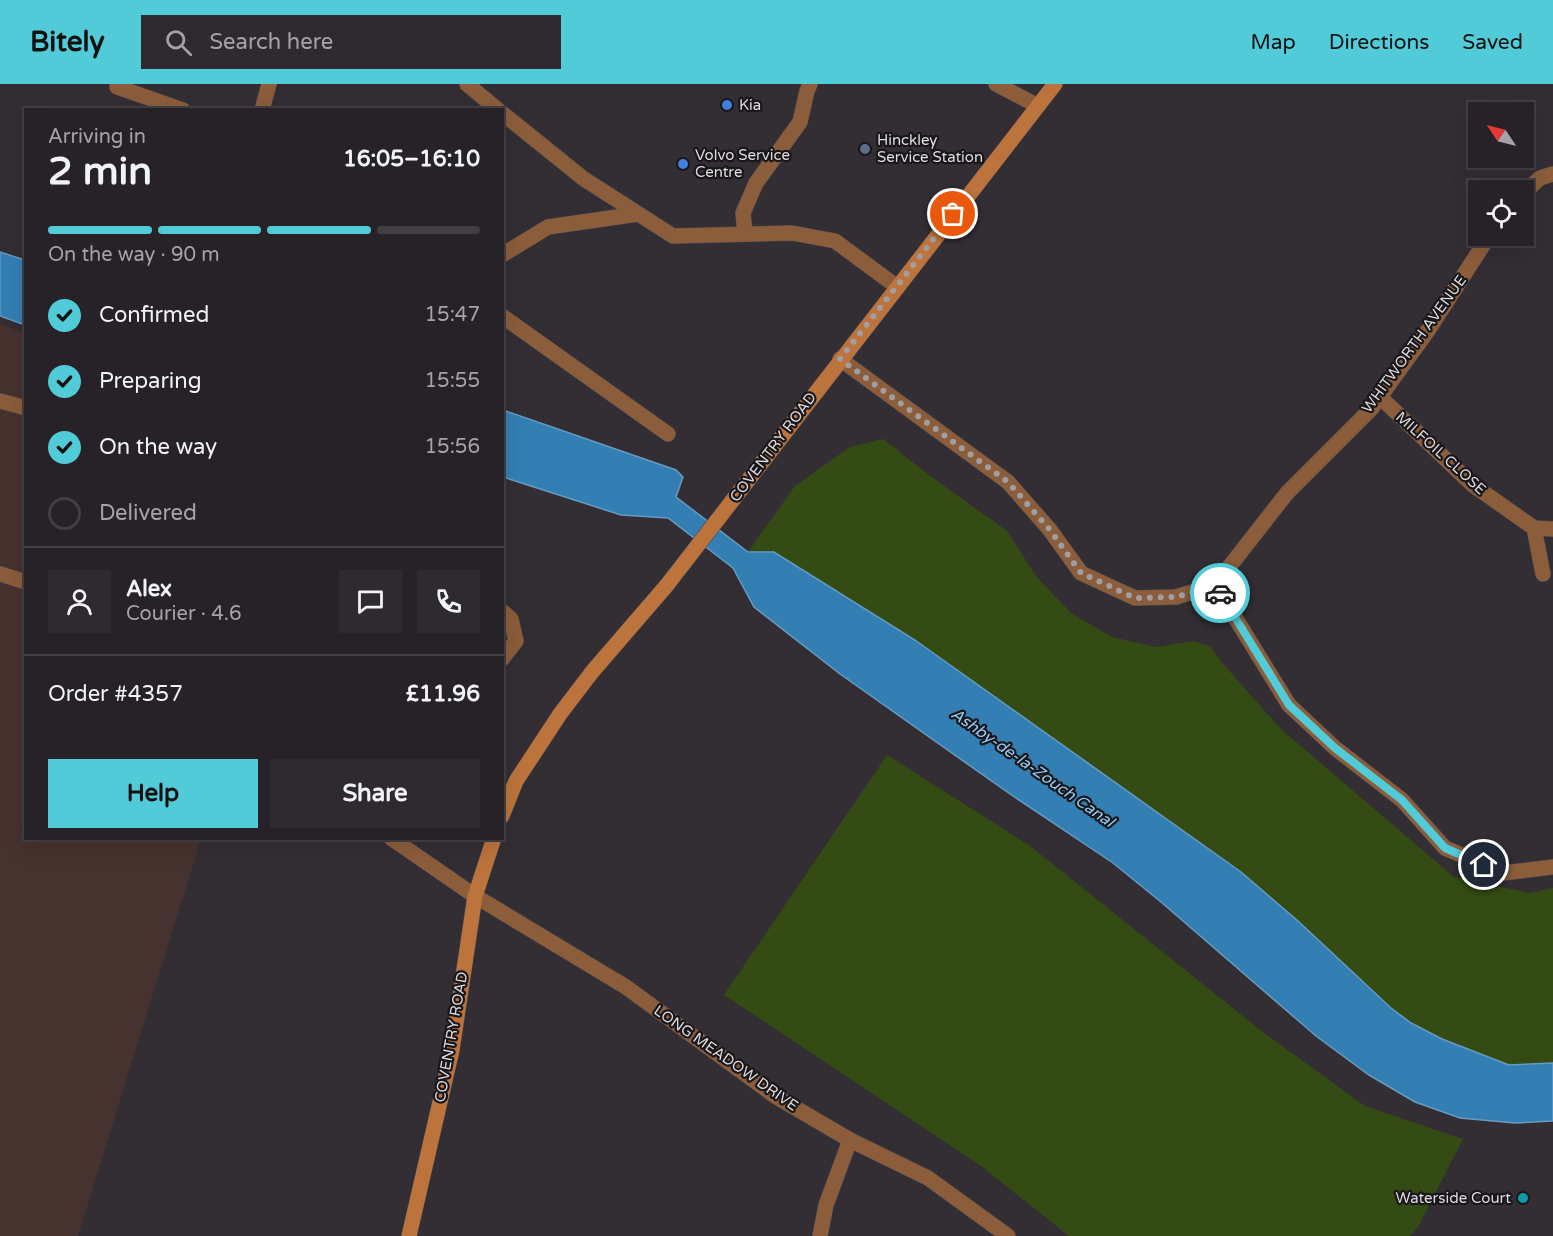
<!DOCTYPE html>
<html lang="en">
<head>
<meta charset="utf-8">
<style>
  :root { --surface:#262227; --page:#2e2a2f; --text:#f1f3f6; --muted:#a4a4a7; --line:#423f44; --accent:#52cbd8 }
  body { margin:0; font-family:"Varela Round",sans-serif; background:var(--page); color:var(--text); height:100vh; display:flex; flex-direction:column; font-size:22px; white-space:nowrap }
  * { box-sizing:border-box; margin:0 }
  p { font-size:20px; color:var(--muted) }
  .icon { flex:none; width:33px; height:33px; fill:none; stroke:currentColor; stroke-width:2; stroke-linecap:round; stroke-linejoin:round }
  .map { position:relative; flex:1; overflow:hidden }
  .side { position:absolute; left:24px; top:24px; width:480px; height:732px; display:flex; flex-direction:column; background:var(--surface); border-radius:0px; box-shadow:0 6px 24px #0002,0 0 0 2px var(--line) }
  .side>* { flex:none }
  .needle { width:39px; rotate:305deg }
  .controls { position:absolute; left:1468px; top:18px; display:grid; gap:12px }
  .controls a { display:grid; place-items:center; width:66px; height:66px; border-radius:0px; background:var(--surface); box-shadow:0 6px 24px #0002,0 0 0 2px var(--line); font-size:30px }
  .pin { position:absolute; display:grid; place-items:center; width:51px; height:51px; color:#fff; margin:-26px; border:3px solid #fff; border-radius:50%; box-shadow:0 2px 6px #0007 }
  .courier { position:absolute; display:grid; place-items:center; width:60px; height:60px; margin:-30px; border:4px solid #52cbd8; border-radius:50%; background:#fff; color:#222; box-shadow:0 2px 8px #0007 }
  .overview em { font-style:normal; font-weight:800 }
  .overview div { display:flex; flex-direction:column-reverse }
  .overview { display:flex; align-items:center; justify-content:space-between; height:102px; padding:0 24px }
  h1 { font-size:39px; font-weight:800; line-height:45px }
  .bar { display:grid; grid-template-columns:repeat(4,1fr); gap:9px 6px; align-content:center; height:72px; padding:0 24px }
  .bar i { height:8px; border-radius:4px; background:var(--line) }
  .bar .active { background:var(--accent) }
  .bar p { grid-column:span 4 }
  .line { display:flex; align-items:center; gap:15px; padding:0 24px; border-top:2px solid var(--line) }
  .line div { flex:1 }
  .round { display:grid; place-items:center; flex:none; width:63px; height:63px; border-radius:0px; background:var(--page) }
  ol { padding:0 24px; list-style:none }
  li { display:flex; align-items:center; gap:18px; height:66px }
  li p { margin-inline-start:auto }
  li .icon { padding:6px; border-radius:50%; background:var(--accent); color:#111; stroke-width:4 }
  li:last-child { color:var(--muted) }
  li i { width:33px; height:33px; border:3px solid var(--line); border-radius:50% }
  .primary-button { display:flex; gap:12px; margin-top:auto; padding:12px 24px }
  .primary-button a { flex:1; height:69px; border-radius:0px; background:var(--accent); color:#111; font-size:24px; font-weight:800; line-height:69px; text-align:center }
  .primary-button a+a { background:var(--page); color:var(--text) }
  header { display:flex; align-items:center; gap:36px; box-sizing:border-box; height:84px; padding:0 30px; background:var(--accent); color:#111 }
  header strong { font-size:28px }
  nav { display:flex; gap:33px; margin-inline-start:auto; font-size:21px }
  .search { width:420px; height:54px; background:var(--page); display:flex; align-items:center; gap:15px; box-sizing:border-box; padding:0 21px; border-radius:0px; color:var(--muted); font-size:22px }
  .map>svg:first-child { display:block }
  .industrial { fill:#46322f }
  .green { fill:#344c14 }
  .water { fill:#337fb4; stroke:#669bc1; stroke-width:1.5 }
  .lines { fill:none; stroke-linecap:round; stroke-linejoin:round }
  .service-casing { stroke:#4d4a4f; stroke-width:16 }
  .minor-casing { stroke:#4d4a4f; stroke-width:16 }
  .secondary-casing { stroke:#4d4a4f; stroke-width:16 }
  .service { stroke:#8b5d3b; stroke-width:15 }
  .minor { stroke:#8b5d3b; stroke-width:15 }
  .secondary { stroke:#bd743c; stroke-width:15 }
  .done { stroke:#a19ea2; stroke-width:6; stroke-dasharray:0 10.8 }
  .route { stroke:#52cbd8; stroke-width:8 }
  .shop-dot { fill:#3f7fe0; stroke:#191719; stroke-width:2 }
  .service-dot { fill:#5c6f8a; stroke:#191719; stroke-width:2 }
  .culture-dot { fill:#0f9aa8; stroke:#191719; stroke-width:2 }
  .labels { text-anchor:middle; stroke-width:4.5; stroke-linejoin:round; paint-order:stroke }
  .poi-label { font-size:15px; fill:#dddbde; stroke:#191719; text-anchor:start }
  .street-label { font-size:15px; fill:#dddbde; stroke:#191719 }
  .water-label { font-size:16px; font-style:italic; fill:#93caf6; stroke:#191719 }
</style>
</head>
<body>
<header>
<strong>Bitely</strong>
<div class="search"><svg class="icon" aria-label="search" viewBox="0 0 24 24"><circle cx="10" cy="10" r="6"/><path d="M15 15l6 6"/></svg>Search here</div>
<nav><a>Map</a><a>Directions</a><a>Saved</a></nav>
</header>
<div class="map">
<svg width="1553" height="1152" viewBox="0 0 1553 1152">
  <rect width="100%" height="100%" fill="#322e34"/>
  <path class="industrial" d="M0,240L25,249L26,754L201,755L78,1152H0Z"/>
  <g class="green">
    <path d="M883,355L929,391L1007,447L1036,492L1071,529L1112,553L1156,563L1194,557L1211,563L1224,581L1281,645L1454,793L1530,809L1553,804V979L1509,981L1435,952L1411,939L1391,924L1298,837L1241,788L1041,645L844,511L748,468L795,402L850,363Z"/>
    <path d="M887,671L1030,762L1264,949L1365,1022L1463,1055L1418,1143L1410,1152H1069L981,1082L724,911Z"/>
  </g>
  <g class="water">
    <path d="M0,168L25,176V241L0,232Z"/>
    <path d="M503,326L676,386L683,393L676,413L748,468H774L915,556L1241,788L1298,837L1391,924L1411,939L1442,955L1509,981L1553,979V1037L1515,1039L1460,1034L1415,1018L1369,991L1316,952L1161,818L1113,779L1010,710L840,590L754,523L733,484L668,434L621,431L503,393Z"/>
  </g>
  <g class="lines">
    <g class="service-casing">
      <g id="service">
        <path d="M118,0L117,3L183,26"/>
        <path d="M467,0L498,26"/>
        <path d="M996,0L1038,22"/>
        <path d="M262,26L269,0"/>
        <path d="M502,29L584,95L673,152L792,149L835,157L896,202"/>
        <path d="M745,150L743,129L756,99L800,38L807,7L810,0"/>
        <path d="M502,171L548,143L638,130"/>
        <path d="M502,232L668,350"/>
        <path d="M0,317L26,324"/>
        <path d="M502,527L511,535L516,557L502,575"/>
      </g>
    </g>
    <g class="minor-casing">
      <g id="minor">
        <path d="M1524,109L1540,94L1553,90"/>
        <path d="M840,275L1008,398L1050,446L1081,489L1135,514L1176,513L1215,501L1287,409L1371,325L1429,245L1489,152"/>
        <path d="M1380,313L1473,401L1534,444L1543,490"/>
        <path d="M1534,444L1553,445"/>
        <path d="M0,490L26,498"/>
        <path d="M1215,501L1289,621L1335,664L1402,716L1445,764L1503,789L1553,783"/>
        <path d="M391,754L475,812L626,903L775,1012L850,1056L928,1094L1008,1152"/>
        <path d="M820,1152L826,1121L850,1056"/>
      </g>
    </g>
    <g class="secondary-casing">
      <g id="secondary">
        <path d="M502,732L516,697L560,630L592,588L667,501L1055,0"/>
        <path d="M409,1152L452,966L475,812L494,754"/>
      </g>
    </g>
    <use href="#service" class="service"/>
    <use href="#minor" class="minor"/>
    <use href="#secondary" class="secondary"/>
  </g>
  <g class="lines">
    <path class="done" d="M953,130L840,275L1008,398L1050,446L1081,489L1135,514L1176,513L1215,501L1220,509"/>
    <path class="route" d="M1220,509L1289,621L1335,664L1402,716L1445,764L1484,781"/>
  </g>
  <g class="shop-dot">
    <circle cx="727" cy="21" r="6"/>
    <circle cx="683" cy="80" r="6"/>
  </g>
  <circle class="service-dot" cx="865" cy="65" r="6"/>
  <circle class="culture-dot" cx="1523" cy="1114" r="6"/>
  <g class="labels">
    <g class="poi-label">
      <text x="739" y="26">Kia</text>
      <text x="877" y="61">Hinckley<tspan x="877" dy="17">Service Station</tspan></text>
      <text x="695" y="76">Volvo Service<tspan x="695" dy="17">Centre</tspan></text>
      <text x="1511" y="1119" text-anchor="end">Waterside Court</text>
    </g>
    <g class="street-label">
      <text transform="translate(1414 260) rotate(-54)" y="5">WHITWORTH AVENUE</text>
      <text transform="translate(773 363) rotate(-53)" y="5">COVENTRY ROAD</text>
      <text transform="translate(1441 369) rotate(42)" y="5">MILFOIL CLOSE</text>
      <text transform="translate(451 953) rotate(-80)" y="5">COVENTRY ROAD</text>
      <text transform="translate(726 974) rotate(35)" y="5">LONG MEADOW DRIVE</text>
    </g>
    <g class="water-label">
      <text transform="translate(1033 683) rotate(35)" y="6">Ashby-de-la-Zouch Canal</text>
    </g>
  </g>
</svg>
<div class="controls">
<a><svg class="needle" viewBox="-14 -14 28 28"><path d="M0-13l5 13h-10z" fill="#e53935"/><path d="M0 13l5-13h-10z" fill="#a4a4a7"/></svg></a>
<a><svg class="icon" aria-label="locate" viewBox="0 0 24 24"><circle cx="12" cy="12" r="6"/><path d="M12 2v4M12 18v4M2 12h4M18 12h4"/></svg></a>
</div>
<div class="pin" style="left:953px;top:130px;background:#ea580c"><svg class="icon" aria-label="bag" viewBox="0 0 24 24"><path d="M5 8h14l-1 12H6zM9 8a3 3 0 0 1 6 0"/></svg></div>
<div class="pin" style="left:1484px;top:781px;background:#1f2937"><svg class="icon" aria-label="home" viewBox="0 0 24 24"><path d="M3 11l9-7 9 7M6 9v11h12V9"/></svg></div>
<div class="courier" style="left:1220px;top:509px"><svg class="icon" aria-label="car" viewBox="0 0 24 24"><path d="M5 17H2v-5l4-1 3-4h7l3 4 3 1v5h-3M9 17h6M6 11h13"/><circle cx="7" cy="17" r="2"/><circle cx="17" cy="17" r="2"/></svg></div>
<section class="side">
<div class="overview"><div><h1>2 min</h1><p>Arriving in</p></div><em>16:05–16:10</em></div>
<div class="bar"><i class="active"></i><i class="active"></i><i class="active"></i><i></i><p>On the way · 90 m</p></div>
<ol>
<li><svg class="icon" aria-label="check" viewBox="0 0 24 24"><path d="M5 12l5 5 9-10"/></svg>Confirmed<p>15:47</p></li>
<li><svg class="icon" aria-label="check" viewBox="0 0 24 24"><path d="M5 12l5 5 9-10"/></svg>Preparing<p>15:55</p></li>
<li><svg class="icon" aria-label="check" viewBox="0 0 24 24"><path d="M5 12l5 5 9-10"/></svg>On the way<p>15:56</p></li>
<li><i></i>Delivered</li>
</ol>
<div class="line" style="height:108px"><a class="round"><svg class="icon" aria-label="person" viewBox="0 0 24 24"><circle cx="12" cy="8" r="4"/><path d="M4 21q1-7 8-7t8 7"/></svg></a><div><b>Alex</b><p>Courier · 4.6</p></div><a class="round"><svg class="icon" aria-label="chat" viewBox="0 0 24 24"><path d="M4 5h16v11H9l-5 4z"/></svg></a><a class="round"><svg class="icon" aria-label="phone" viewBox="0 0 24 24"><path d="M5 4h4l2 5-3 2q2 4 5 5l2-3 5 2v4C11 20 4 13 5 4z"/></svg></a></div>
<div class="line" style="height:78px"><div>Order #4357</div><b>£11.96</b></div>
<div class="primary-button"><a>Help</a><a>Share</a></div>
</section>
</div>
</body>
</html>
